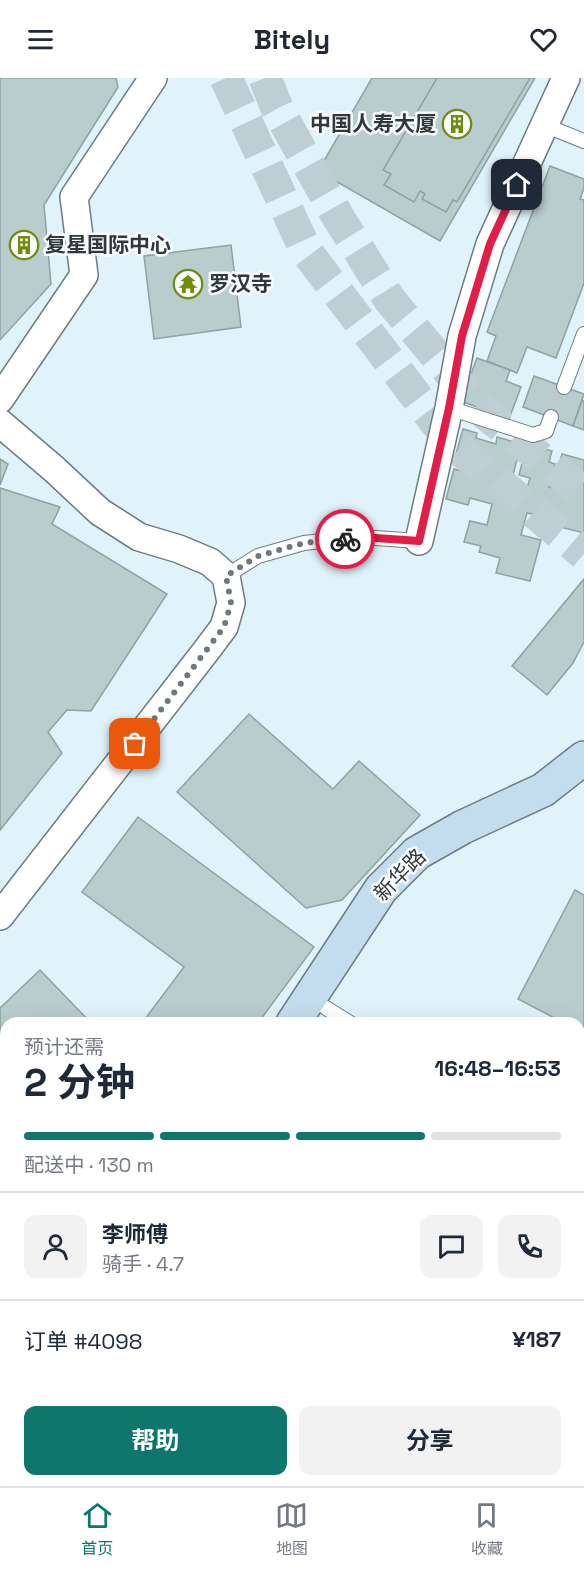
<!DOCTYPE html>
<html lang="zh">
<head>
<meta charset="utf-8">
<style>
  :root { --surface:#fff; --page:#f2f2f3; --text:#1f2937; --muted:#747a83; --line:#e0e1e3; --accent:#0f766e }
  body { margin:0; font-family:"Space Grotesk","Noto Sans SC",sans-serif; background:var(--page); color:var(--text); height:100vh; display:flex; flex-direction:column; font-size:22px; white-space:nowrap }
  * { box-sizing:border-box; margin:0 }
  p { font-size:20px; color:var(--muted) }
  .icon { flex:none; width:33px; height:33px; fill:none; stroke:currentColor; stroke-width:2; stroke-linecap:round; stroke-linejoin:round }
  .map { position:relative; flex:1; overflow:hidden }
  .details { position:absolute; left:0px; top:939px; width:585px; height:470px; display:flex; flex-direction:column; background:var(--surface); border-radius:18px 18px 0 0; box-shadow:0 6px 24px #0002 }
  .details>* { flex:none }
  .pin { position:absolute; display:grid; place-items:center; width:51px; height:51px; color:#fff; margin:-26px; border-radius:12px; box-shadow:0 3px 9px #0006 }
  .courier { position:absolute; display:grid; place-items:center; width:60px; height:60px; margin:-30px; border:4px solid #e11d48; border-radius:50%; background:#fff; color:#222; box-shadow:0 2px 8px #0007 }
  .head em { font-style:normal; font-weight:700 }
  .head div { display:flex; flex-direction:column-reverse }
  .head { display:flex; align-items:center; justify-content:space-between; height:102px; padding:0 24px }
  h1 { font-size:39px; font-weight:700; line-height:45px }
  .bar { display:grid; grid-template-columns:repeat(4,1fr); gap:9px 6px; align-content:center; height:72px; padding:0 24px }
  .bar i { height:8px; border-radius:4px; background:var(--line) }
  .bar .on { background:var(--accent) }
  .bar p { grid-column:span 4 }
  .line { display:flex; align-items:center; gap:15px; padding:0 24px; border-top:2px solid var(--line) }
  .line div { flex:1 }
  .round { display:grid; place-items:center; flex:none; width:63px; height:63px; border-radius:12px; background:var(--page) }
  .cta { display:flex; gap:12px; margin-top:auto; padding:12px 24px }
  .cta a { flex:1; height:69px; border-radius:12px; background:var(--accent); color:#fff; font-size:24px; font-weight:700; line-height:69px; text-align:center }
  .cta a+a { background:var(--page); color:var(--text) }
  header { display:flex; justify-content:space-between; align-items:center; height:78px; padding:0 24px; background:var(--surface); font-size:27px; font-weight:700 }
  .dock { display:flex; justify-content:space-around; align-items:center; height:84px; border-top:2px solid var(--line); background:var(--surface); font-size:16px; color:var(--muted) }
  .dock a { display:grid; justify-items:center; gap:3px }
  .dock .on { color:var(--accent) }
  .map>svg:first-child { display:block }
  .building { fill:#b9ccce; stroke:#8fa1a3; stroke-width:1.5 }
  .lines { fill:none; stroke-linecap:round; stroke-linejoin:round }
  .primary-tunnel { stroke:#beced4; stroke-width:33; stroke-dasharray:33 16; stroke-linecap:butt }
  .lane-casing { stroke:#6c7c82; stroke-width:16 }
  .street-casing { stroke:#6c7c82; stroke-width:30 }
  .secondary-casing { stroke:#6c7c82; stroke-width:36 }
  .lane { stroke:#fff; stroke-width:14 }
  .street { stroke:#fff; stroke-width:27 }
  .secondary { stroke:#c3ddee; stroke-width:33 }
  .done { stroke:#6f797d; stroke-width:6; stroke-dasharray:0 10.8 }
  .route { stroke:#e11d48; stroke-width:8 }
  .labels { text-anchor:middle; stroke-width:5; stroke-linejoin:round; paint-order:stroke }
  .poi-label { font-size:21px; font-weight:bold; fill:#31383a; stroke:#fafdff; text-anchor:start }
  .street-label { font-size:21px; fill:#31383a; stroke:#fafdff }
</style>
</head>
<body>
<header><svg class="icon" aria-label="menu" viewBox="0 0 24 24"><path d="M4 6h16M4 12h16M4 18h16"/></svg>Bitely<svg class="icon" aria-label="heart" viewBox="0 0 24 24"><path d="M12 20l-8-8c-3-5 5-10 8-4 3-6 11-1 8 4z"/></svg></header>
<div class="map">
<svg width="584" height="1408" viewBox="0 0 584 1408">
  <rect width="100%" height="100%" fill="#e1f3fa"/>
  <g class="building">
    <path d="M0,0H116L118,9L44,127L51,206L0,262Z"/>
    <path d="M372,0H535L440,163L318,93Z"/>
    <path d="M437,0H530L457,124L453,122L446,134L422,121L425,116L420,113L414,124L384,107L391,96L383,92Z"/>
    <path d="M550,88L584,101V110L580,121L584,122V205L556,280L527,269L517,295L487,283L496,258L487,254Z"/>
    <path d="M231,167L241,249L154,261L144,178Z"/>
    <path d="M477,280L510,292L506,303L521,309L509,341L461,323Z"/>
    <path d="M534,298L584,316L573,348L523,329Z"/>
    <path d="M582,323H584V352L573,348Z"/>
    <path d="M463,351L477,355L476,360L496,366L497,359L521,366L513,397L508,396L505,405L527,410L530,400L519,397L527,366L552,373L549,384L555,386L549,409L553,410L562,376L584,382V455L544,445L545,439L527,435L521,457L541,462L530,503L496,495L500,480L479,474L481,468L464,464L470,443L487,447L492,426L470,420L468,427L446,421L454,391L462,393L464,386L454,383Z"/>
    <path d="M0,381L8,386L0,407Z"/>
    <path d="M0,410L60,429L52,446L167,516L91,633L67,632L48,654L62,675L0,752Z"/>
    <path d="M584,501V564L573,585L547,617L512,588Z"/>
    <path d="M249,636L333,711L359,683L420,737L342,822L306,830L177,714Z"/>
    <path d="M138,739L314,869L258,945H235L229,941L226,945H142L184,889L82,814Z"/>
    <path d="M575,812L584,817V955L579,953V945H564L518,921Z"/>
    <path d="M40,892L91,945H6V1057L0,1051V930Z"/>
    <path d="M0,1093L6,1098V1177L0,1185Z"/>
    <path d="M579,1107L584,1110V1134L579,1142Z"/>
    <path d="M455,1402H498L493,1408H450Z"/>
    <path d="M500,1402H557L564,1408H507Z"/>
  </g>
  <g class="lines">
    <g class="primary-tunnel">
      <path d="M226,0L306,173L451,364L584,476"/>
      <path d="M265,0L277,30L338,139L390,222L481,332L584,415"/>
    </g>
    <g class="lane-casing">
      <g id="lane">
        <path d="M544,47L584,63"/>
        <path d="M564,309L584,256"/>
        <path d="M449,330L533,357L546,353L551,339"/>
        <path d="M226,498L258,478L304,465L361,459L419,463"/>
        <path d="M326,930L350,945"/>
        <path d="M579,1090L584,1093"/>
        <path d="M579,1191L584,1185"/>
        <path d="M579,1313L584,1317"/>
      </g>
    </g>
    <g class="street-casing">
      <g id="street">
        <path d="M0,321L84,197L74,119L153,0"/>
        <path d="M0,345L54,391L100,434L139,459L179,471L210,484L226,498L231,525L224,549L206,573L0,838"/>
        <path d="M419,463L449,330L462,258L490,166L566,0"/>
      </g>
    </g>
    <g class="secondary-casing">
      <g id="secondary">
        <path d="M293,945L381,811L417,775L463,749L543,712L584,680"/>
        <path d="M0,1077L6,1082"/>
        <path d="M0,1205L6,1198"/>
        <path d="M0,1244L6,1237"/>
      </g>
    </g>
    <use href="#lane" class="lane"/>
    <use href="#street" class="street"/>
    <use href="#secondary" class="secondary"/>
  </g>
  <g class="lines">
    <path class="done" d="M135,666L224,549L231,525L226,498L258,478L304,465L345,461"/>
    <path class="route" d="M345,461L361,459L419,463L449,330L462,258L490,166L517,107"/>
  </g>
  <defs>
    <g id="building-ring" transform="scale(1.5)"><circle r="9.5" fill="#fafdff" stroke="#6f8c0c" stroke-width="1.5"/><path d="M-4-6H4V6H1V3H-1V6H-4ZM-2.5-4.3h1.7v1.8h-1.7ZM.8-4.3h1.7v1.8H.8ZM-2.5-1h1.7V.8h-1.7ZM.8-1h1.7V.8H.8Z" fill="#6f8c0c"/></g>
    <g id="temple-ring" transform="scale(1.5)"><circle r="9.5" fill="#fafdff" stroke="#6f8c0c" stroke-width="1.5"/><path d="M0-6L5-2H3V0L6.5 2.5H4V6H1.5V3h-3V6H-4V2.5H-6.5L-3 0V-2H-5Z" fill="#6f8c0c"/></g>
  </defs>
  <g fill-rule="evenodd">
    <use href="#building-ring" x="457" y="46"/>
    <use href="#building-ring" x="24" y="167"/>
    <use href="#temple-ring" x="188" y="206"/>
  </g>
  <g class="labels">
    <g class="poi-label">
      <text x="436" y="53" text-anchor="end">中国人寿大厦</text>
      <text x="45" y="174">复星国际中心</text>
      <text x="209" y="213">罗汉寺</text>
    </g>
    <g class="street-label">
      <text transform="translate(400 797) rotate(-45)" y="7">新华路</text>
    </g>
  </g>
</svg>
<div class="pin" style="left:135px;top:666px;background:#ea580c"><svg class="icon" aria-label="bag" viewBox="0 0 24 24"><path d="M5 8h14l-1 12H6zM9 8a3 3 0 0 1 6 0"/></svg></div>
<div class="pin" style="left:517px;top:107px;background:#1f2937"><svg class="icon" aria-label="home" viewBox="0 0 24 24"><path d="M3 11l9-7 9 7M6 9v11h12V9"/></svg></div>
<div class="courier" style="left:345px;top:461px"><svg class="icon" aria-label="bike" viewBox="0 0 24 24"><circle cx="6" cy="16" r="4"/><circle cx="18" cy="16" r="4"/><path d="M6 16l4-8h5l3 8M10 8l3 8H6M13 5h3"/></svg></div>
<section class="details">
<div class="head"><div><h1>2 分钟</h1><p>预计还需</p></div><em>16:48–16:53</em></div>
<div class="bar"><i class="on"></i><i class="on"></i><i class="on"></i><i></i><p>配送中 · 130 m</p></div>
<div class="line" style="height:108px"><a class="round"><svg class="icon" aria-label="person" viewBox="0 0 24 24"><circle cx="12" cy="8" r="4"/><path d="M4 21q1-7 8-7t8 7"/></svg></a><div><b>李师傅</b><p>骑手 · 4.7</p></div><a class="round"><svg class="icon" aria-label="chat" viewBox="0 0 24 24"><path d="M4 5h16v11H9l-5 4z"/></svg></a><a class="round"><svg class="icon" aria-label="phone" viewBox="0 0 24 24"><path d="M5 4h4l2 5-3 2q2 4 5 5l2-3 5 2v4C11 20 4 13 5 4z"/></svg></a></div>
<div class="line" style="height:78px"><div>订单 #4098</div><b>¥187</b></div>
<div class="cta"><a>帮助</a><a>分享</a></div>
</section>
</div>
<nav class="dock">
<a class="on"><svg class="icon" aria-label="home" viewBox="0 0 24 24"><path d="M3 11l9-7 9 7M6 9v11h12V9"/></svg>首页</a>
<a><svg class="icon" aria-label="map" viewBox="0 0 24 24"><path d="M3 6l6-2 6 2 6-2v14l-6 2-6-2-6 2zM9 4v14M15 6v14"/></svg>地图</a>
<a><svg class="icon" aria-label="saved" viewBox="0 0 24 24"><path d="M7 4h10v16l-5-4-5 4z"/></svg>收藏</a>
</nav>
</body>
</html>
